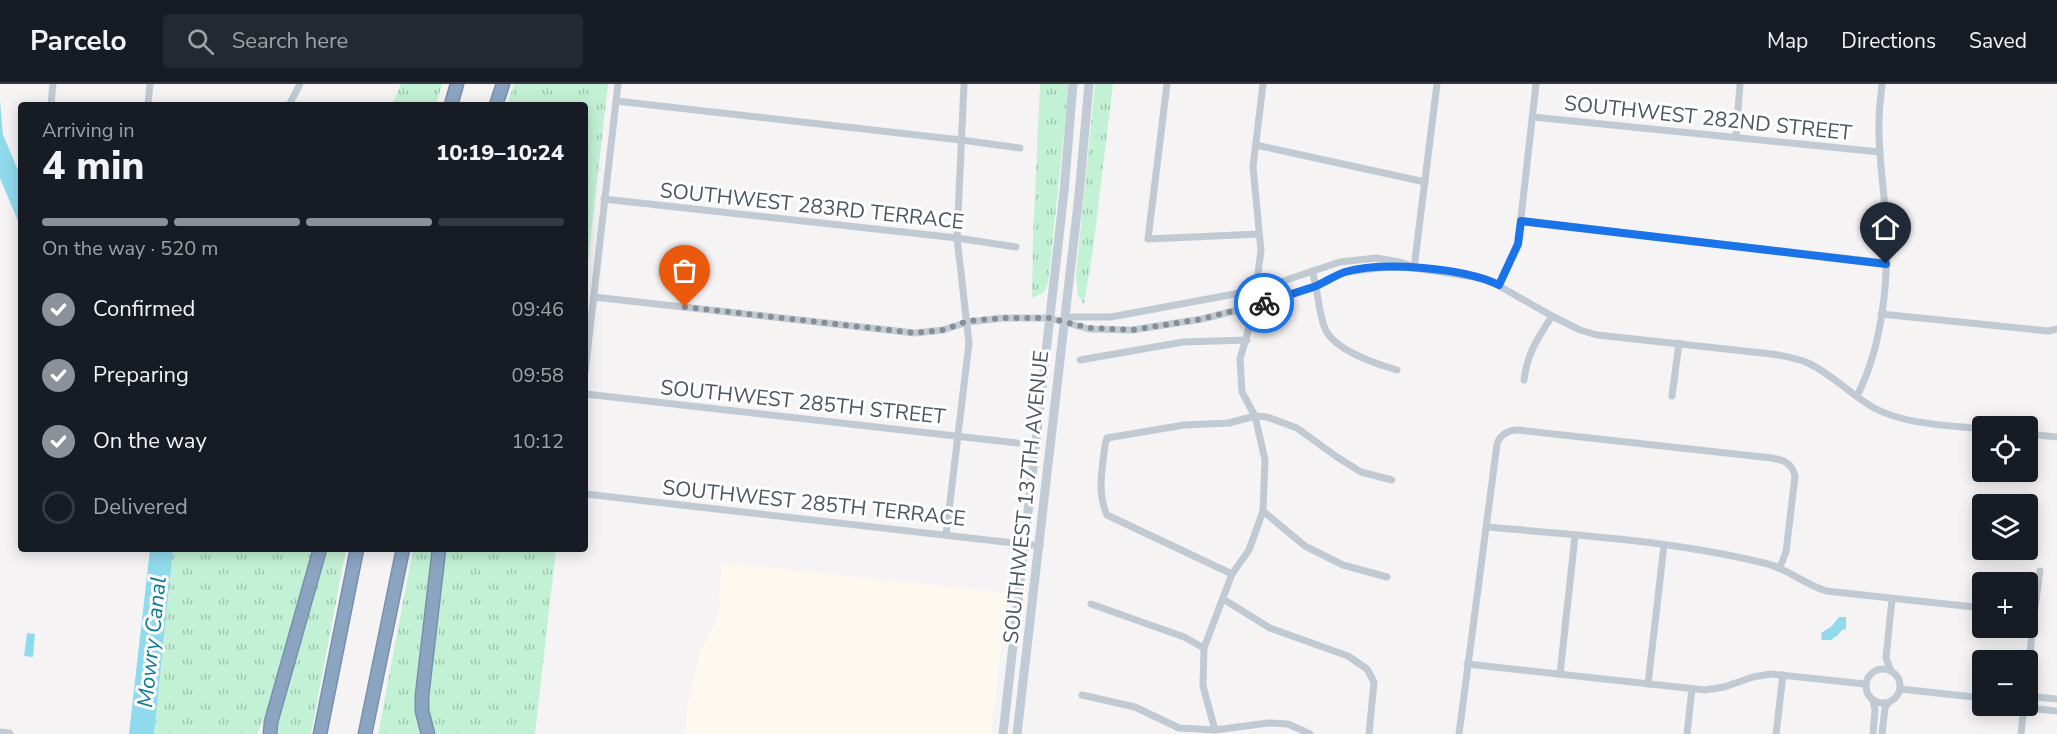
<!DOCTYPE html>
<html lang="en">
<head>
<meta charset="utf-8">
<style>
  :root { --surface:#171b24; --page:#242831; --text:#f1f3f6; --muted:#9ea1a6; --line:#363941; --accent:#8c9099 }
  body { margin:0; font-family:"Nunito Sans",sans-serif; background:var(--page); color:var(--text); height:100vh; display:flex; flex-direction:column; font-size:22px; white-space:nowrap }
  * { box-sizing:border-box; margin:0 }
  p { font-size:20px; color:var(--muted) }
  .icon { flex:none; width:33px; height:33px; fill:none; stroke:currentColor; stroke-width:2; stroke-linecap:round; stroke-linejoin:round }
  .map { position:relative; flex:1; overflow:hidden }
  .side { position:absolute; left:18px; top:18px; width:570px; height:450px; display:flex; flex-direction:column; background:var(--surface); border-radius:6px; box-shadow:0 3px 15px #0003 }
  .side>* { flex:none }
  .tools { position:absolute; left:1972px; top:332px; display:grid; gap:12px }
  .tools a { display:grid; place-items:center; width:66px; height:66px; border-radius:6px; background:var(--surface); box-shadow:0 3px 15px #0003; font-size:30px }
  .pin { position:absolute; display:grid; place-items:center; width:51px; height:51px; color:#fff; margin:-62px -26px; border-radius:50% 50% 50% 0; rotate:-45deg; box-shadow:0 0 6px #0007 }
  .pin .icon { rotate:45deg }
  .courier { position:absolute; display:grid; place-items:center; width:60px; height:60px; margin:-30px; border:4px solid #1a73e8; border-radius:50%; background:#fff; color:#222; box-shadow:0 2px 8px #0007 }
  .headline em { font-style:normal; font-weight:800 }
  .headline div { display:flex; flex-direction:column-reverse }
  .headline { display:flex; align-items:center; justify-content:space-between; height:102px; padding:0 24px }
  h1 { font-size:39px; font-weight:800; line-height:45px }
  .bar { display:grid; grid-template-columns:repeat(4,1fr); gap:9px 6px; align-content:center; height:72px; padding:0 24px }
  .bar i { height:8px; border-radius:4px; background:var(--line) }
  .bar .current { background:var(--accent) }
  .bar p { grid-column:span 4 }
  ol { padding:0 24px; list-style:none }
  li { display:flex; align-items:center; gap:18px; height:66px }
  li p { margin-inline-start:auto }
  li .icon { padding:6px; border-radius:50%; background:var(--accent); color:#fff; stroke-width:4 }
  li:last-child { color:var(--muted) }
  li i { width:33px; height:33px; border:3px solid var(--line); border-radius:50% }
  header { display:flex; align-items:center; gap:36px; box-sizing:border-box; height:84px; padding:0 30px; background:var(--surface); border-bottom:2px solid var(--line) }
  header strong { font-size:28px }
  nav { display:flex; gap:33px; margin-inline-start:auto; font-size:21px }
  .search { width:420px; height:54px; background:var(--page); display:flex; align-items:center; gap:15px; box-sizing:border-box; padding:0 21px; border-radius:6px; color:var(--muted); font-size:22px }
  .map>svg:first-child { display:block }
  .commercial { fill:#fdf9ef }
  .grass { fill:url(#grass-tufts) }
  .water { fill:#90daee }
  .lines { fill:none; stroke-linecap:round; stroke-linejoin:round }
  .motorway-casing { stroke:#7690ad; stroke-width:15 }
  .minor { stroke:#c1cad2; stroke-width:7 }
  .secondary { stroke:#c1cbd6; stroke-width:9 }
  .motorway { stroke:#8ba5c1; stroke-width:12 }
  .done { stroke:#868d94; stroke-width:6; stroke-dasharray:0 10.8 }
  .route { stroke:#1a73e8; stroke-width:8 }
  .labels { text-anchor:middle; stroke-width:6; stroke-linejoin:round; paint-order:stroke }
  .street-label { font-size:21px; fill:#4a5661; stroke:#fff }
  .water-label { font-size:22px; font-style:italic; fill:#0c7c9b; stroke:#fff }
</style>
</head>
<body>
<header>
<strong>Parcelo</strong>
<div class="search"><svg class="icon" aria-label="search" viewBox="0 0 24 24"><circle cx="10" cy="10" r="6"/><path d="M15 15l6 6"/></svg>Search here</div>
<nav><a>Map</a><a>Directions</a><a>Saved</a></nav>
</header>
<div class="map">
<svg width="2057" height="650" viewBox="0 0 2057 650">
  <defs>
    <pattern id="grass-tufts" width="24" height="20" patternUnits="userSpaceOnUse" patternTransform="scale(1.5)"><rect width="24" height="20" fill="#c3f1d5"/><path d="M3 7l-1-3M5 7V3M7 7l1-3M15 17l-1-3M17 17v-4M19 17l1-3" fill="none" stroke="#a0c6b0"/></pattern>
  </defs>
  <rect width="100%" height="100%" fill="#f5f3f3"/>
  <path class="commercial" d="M722,479L1007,509L991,650H685L688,619L700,569L718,533Z"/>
  <g class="grass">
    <path d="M401,0H442L436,21H392Z"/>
    <path d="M514,0H608L585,205V21H507Z"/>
    <path d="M1040,0H1068V12L1048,199L1043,209L1032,214L1033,153Z"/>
    <path d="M1095,0H1113L1093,165L1084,220L1078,212L1076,190Z"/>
    <path d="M173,465H314L267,628L257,650H154Z"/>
    <path d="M323,465H346L311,650H273Z"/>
    <path d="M413,465H435L423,650H378Z"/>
    <path d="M442,465H556L535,650H433L426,619Z"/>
  </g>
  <g class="water">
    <path d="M0,17L3,51L21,93V144L0,94Z"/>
    <path d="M150,465H173L154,650H129Z"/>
    <path d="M1839,533H1846V545L1842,546L1836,553H1834L1832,556H1822L1821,549L1832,542Z"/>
    <path d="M27,549L35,550L33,573L24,572Z"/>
  </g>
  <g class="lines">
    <g class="motorway-casing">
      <g id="motorway">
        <path d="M451,21L457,0"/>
        <path d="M496,21L503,0"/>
        <path d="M270,650L271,638L320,465"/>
        <path d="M320,650L357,465"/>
        <path d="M365,650L403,465"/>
        <path d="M428,650L422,627V612L439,465"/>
      </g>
    </g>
    <g class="minor">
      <path d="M1167,0L1148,155L1259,150"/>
      <path d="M616,17L961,56L1020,64"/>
      <path d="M51,21L53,0"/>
      <path d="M148,21L150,0"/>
      <path d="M289,21L300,0"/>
      <path d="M1533,33L1880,68"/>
      <path d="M1736,52L1740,0"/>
      <path d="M1256,61L1425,98"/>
      <path d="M604,115L957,154L1016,163"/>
      <path d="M1521,137L1886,179"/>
      <path d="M1414,184L1437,0"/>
      <path d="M1312,187C1318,205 1318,225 1324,242C1331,265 1376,280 1397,286"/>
      <path d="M1499,201L1518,160L1536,0"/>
      <path d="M594,213L915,249L943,246L968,238L1003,234H1049L1089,245L1132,246L1202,235L1254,222L1316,202L1345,188L1387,183L1414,184L1487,195L1552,232L1580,246L1597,251L1772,270C1784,272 1797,274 1808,279C1832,290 1851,311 1874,324C1907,341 1946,341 1983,345"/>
      <path d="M1881,230L2048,247L2057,245"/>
      <path d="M1064,237L1070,233H1111L1256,206L1340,178L1376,174L1400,178L1409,181"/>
      <path d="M1080,276L1183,258L1247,256"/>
      <path d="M585,289L618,0"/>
      <path d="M1524,296C1527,269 1538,254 1552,232"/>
      <path d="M585,310L1017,359"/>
      <path d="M1672,312L1679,259"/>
      <path d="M1857,312C1883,261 1889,194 1886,137C1884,104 1878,70 1879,37C1879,24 1881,12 1882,0"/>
      <path d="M2028,350L2057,353"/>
      <path d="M585,410L1040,462"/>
      <path d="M1263,427L1305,462L1343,481L1387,493"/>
      <path d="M1487,443C1579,451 1674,457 1764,479C1787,484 1804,500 1826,507L1983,524"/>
      <path d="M946,451L969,259L957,154L964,0"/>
      <path d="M1232,490L1107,431C1097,409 1102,385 1105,361L1107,354L1184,341L1229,339L1255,332L1267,333L1297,344L1337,373L1361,388L1392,396"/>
      <path d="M1223,515L1270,544L1348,572L1367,585L1374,598L1369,650"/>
      <path d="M1091,520L1184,553L1204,564"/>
      <path d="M2028,529L2034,530L2040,487"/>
      <path d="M1467,580L1705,606L1724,603L1753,593L1771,590L1865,600"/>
      <circle cx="1883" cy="602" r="17"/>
      <path d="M1891,587L1886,574L1892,515"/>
      <path d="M2028,588L2034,530"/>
      <path d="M1560,590L1575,452"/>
      <path d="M1648,600L1664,461"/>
      <path d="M1900,605L1983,614"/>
      <path d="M1082,611L1135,623L1179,644L1215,646L1268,639L1288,640L1310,650"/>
      <path d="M2028,617L2038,613L2057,615"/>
      <path d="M2028,620L2038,625L2057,627"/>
      <path d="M1215,646L1203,602L1204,564L1232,490L1249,466L1263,427L1265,376L1255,332L1242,308L1240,275L1251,237L1261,167L1253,83L1263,0"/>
      <path d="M1459,650L1497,360C1500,351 1508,346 1518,346L1772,374C1785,376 1792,380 1795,392L1786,468L1780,483"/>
      <path d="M1687,650L1692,605"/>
      <path d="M1776,650L1783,591"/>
      <path d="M1873,650L1875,626L1873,617"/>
      <path d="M1882,650L1885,624L1888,619"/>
      <path d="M2021,650L2024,621"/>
    </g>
    <g class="secondary">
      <path d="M0,649L9,650"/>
      <path d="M1003,650L1064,108L1073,0"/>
      <path d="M1017,650L1079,111L1089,0"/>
    </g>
    <use href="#motorway" class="motorway"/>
  </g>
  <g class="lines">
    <path class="done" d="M685,223L915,249L943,246L968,237L1003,234H1049L1089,244L1132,246L1202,235L1264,219"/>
    <path class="route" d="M1264,219C1281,213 1299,208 1316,202C1326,198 1335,191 1345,188C1383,177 1464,184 1499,201L1518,160L1521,137L1886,180"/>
  </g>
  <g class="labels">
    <g class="street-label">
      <text transform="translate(1708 34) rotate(6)" y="7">SOUTHWEST 282ND STREET</text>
      <text transform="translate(812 122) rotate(6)" y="7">SOUTHWEST 283RD TERRACE</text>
      <text transform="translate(803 318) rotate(6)" y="7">SOUTHWEST 285TH STREET</text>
      <text transform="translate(1026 413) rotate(-84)" y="7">SOUTHWEST 137TH AVENUE</text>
      <text transform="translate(814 419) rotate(6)" y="7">SOUTHWEST 285TH TERRACE</text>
    </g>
    <g class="water-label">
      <text transform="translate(151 558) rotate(-84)" y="8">Mowry Canal</text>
    </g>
  </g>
</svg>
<div class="tools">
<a><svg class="icon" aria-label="locate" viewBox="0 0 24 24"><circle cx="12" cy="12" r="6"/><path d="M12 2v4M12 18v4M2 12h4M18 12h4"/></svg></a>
<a><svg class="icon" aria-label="layers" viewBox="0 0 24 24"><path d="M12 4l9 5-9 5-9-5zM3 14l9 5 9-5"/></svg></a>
<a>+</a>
<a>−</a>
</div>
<div class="pin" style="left:685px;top:223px;background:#ea580c"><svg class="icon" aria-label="bag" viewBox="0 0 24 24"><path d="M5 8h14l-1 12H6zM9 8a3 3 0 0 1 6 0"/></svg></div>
<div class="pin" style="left:1886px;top:180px;background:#1f2937"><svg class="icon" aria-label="home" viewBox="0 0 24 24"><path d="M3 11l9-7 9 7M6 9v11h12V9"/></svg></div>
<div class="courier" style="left:1264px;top:219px"><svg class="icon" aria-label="bike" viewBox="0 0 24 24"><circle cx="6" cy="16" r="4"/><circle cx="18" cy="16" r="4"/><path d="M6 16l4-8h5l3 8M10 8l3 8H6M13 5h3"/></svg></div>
<section class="side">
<div class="headline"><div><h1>4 min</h1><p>Arriving in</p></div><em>10:19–10:24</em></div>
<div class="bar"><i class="current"></i><i class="current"></i><i class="current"></i><i></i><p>On the way · 520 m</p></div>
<ol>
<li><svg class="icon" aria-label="check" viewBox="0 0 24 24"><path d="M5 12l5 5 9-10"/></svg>Confirmed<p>09:46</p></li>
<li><svg class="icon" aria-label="check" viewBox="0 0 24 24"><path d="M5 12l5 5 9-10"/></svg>Preparing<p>09:58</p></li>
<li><svg class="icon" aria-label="check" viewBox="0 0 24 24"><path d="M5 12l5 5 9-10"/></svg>On the way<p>10:12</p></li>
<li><i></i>Delivered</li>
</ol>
</section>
</div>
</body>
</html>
